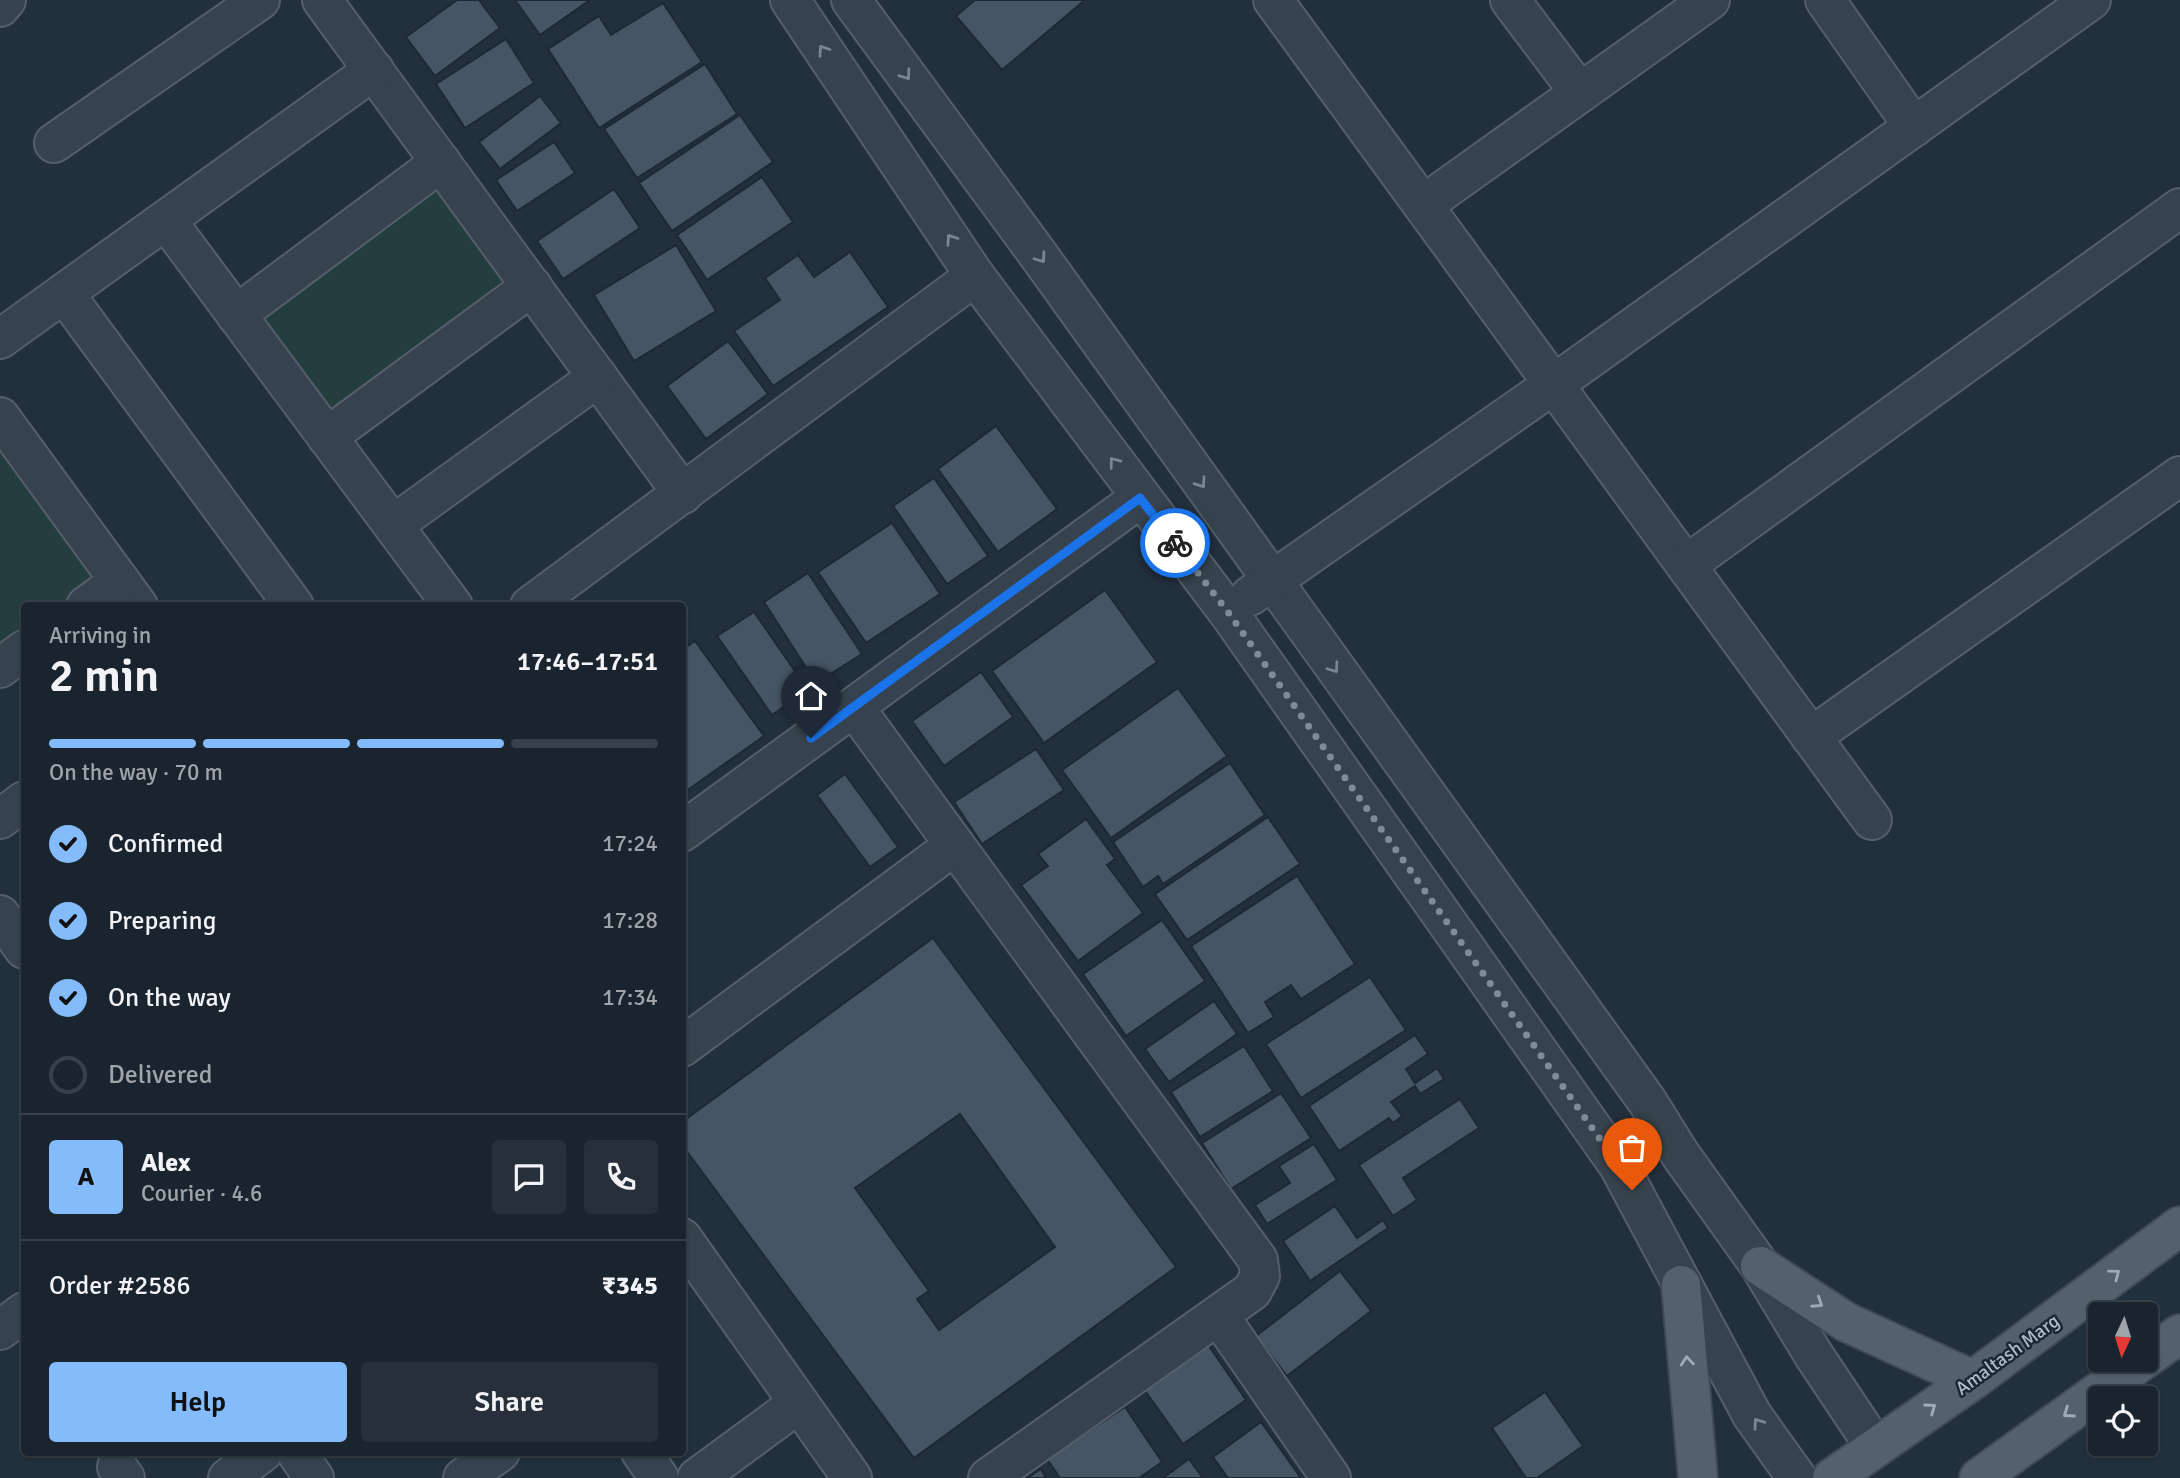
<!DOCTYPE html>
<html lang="en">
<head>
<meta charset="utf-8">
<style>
  :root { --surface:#1a242e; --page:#27303a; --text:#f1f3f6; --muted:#9fa4aa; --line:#38414a; --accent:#84bcfb }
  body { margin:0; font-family:Signika,sans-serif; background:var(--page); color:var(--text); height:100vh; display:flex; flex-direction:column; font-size:26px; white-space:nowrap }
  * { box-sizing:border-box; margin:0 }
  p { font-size:23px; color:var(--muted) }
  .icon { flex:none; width:38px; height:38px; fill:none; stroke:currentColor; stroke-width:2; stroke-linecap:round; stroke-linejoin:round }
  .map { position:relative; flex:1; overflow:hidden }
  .panel { position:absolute; left:21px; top:602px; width:665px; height:854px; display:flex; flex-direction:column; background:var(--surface); border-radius:7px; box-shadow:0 2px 5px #0004,0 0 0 2px var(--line) }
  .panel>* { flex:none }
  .needle { width:46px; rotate:184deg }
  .controls { position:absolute; left:2088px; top:1302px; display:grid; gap:14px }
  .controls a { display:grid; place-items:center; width:70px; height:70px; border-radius:7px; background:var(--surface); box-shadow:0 2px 5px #0004,0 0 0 2px var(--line); font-size:35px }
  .pin { position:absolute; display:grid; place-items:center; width:60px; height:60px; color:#fff; margin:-72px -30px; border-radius:50% 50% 50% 0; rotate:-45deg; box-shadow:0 0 7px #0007 }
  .pin .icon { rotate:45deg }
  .courier { position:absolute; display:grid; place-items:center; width:70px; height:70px; margin:-35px; border:5px solid #1a73e8; border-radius:50%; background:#fff; color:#222; box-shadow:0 2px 9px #0007 }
  .overview em { font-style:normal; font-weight:600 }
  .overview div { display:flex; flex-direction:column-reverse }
  .overview { display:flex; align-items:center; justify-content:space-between; height:119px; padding:0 28px }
  h1 { font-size:46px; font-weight:600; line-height:52px }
  .bar { display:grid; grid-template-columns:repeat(4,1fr); gap:10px 7px; align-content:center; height:84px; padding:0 28px }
  .bar i { height:9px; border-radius:5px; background:var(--line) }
  .bar .on { background:var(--accent) }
  .bar p { grid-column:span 4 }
  .line { display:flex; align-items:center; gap:18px; padding:0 28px; border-top:2px solid var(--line) }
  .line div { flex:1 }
  .round { display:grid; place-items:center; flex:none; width:74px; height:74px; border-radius:7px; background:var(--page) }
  ol { padding:0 28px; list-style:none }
  li { display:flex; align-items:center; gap:21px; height:77px }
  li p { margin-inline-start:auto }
  li .icon { padding:7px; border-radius:50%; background:var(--accent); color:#111; stroke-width:4 }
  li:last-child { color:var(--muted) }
  li i { width:38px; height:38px; border:4px solid var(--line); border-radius:50% }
  .action { display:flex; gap:14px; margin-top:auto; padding:14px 28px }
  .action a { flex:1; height:80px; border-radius:7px; background:var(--accent); color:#111; font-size:28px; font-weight:600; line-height:80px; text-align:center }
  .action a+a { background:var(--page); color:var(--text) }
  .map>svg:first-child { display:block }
  .green { fill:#243d3e }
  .building { fill:#465564; stroke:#1d2934; stroke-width:2; fill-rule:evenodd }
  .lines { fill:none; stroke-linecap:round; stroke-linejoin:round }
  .minor-casing { stroke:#545f6b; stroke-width:42 }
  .major-casing { stroke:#3f4b56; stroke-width:42 }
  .minor { stroke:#36424d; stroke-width:38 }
  .major { stroke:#54616d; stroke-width:38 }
  .oneway { stroke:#7a8591 }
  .oneway2 { stroke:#9faab7 }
  .done { stroke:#808b98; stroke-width:7; stroke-dasharray:0 12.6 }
  .route { stroke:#1a73e8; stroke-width:9 }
  .labels { text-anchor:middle; stroke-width:5; stroke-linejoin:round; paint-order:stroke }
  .street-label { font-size:19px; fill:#b2bcc9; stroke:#1b2732 }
</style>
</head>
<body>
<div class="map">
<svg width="2180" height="1478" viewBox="0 0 2180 1478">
  <rect width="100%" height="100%" fill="#22303d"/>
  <g class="green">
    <path d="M438,187L509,283L333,412L262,316Z"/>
    <path d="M0,446L98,579L61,605L24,606V632L0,649Z"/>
  </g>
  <g class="building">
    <path d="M457,0H479L500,28L435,76L406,37Z"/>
    <path d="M515,0H590L540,35Z"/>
    <path d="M975,0H1085L1002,70L956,16Z"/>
    <path d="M663,3L702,62L599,128L548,49L599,16L611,35Z"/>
    <path d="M506,39L534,83L465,128L436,84Z"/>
    <path d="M705,64L737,114L637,178L604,129Z"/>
    <path d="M540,96L561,123L500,169L479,142Z"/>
    <path d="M740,115L773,162L672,231L639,183Z"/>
    <path d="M554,142L575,173L517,211L496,180Z"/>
    <path d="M762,177L793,222L707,280L677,235Z"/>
    <path d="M614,189L640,228L563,279L537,241Z"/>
    <path d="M676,245L716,311L634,361L594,295Z"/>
    <path d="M850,252L888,307L773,386L734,331L780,300L765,278L798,255L814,277Z"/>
    <path d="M728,341L768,394L706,439L667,386Z"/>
    <path d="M996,426L1057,509L998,552L938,469Z"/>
    <path d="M934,478L988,556L947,584L893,506Z"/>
    <path d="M892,523L940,594L866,643L818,572Z"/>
    <path d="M808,573L862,654L816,683L764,602Z"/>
    <path d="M1105,590L1157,662L1044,743L992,671Z"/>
    <path d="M754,612L808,690L772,715L717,636Z"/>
    <path d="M695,641L764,736L682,794V650Z"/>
    <path d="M981,672L1013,717L944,766L912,721Z"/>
    <path d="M1178,688L1227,756L1111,838L1062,770Z"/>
    <path d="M1036,749L1064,790L982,844L954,802Z"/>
    <path d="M1230,763L1265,815L1163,884L1158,876L1143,887L1113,842Z"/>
    <path d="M845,774L898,847L870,867L817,795Z"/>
    <path d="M1268,817L1300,864L1187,940L1155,894Z"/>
    <path d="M1086,819L1115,859L1107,865L1143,913L1078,961L1021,885L1048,866L1038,854Z"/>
    <path d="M1297,876L1355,964L1301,999L1291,985L1265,1002L1274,1017L1248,1033L1191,946Z"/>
    <path d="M1162,920L1205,981L1126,1036L1083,974Z"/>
    <path d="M933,938L1176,1267L914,1458L682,1145V1122ZM960,1114L1055,1247L939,1330L917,1299L929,1291L855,1188Z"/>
    <path d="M1370,977L1406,1030L1301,1098L1266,1044Z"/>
    <path d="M1214,1001L1237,1034L1169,1082L1145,1049Z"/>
    <path d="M1415,1035L1428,1054L1406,1069L1415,1083L1437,1068L1444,1079L1420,1094L1415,1086L1391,1102L1402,1116L1393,1123L1389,1118L1339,1151L1309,1106Z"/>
    <path d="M1244,1046L1273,1091L1200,1137L1171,1092Z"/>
    <path d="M1281,1093L1311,1138L1231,1189L1202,1143Z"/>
    <path d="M1460,1099L1479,1128L1403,1178L1417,1200L1393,1216L1359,1165Z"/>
    <path d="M1314,1144L1337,1180L1267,1224L1255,1205L1290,1183L1279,1166Z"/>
    <path d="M1335,1206L1357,1238L1383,1220L1388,1228L1310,1281L1283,1241Z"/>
    <path d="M1340,1271L1371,1311L1287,1376L1256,1336Z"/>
    <path d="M1207,1343L1246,1400L1183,1444L1143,1388Z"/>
    <path d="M1545,1392L1583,1446L1537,1478H1526L1492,1428Z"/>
    <path d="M1125,1407L1162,1462L1139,1478H1060L1047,1459Z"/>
    <path d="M1261,1422L1301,1478H1228L1213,1457Z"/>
    <path d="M1189,1459L1203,1478H1163Z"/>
    <path d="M1041,1469L1046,1478H1027Z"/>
  </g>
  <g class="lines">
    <g class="minor-casing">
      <g id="minor">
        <path d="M322,0L683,494"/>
        <path d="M790,0L975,276L1228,612L1619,1166L1752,1415L1797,1478"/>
        <path d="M851,0L1037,253L1647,1101L1680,1154L1760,1266L1813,1354L1875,1447"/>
        <path d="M1273,0L1872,820"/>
        <path d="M1510,0L1580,93"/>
        <path d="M1825,0L1914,127"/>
        <path d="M0,7L6,0"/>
        <path d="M54,143L260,0"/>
        <path d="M1423,205L1710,0"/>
        <path d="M166,220L453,606"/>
        <path d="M64,293L294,606"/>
        <path d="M236,315L441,162"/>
        <path d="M0,339L374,70"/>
        <path d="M0,417L138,606"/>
        <path d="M327,437L532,286"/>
        <path d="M393,525L598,377"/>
        <path d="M1686,565L2180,208"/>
        <path d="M1250,596L1554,384L2091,0"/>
        <path d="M86,606L120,581"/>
        <path d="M530,606L975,276"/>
        <path d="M0,668L24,650"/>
        <path d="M854,707L1258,1260L1260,1276L1252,1291L988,1478"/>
        <path d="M1811,737L2180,476"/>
        <path d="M0,819L24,801"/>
        <path d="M682,832L1140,498"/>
        <path d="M0,915L24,949"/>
        <path d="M682,1047L955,845"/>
        <path d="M682,1238L852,1478"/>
        <path d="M1219,1316L1331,1478"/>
        <path d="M0,1330L24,1312"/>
        <path d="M296,1452L314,1478"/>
        <path d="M641,1452L659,1478"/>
        <path d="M117,1467L125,1478"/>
        <path d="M228,1478L263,1452"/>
        <path d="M463,1478L500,1452"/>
        <path d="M697,1478L799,1403"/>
      </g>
    </g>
    <g class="major-casing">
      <g id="major">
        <path d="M1760,1266L1846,1322L1973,1380"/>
        <path d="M1681,1285L1698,1478"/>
        <path d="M2146,1358L2180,1334"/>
        <path d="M1832,1478L1973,1380L2180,1226"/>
        <path d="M1979,1478L2143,1360"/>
      </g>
    </g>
    <use href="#minor" class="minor"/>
    <use href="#major" class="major"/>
  </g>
  <defs><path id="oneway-chevron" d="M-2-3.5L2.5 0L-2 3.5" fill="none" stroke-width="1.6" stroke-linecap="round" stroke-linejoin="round" transform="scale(1.75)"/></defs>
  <g class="oneway">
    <use href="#oneway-chevron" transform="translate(823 50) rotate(-124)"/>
    <use href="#oneway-chevron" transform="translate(906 75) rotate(54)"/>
    <use href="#oneway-chevron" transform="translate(951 239) rotate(-124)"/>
    <use href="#oneway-chevron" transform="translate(1041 258) rotate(54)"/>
    <use href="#oneway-chevron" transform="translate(1114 462) rotate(-127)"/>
    <use href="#oneway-chevron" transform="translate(1201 483) rotate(55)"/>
    <use href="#oneway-chevron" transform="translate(1334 668) rotate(54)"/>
    <use href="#oneway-chevron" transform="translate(1758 1423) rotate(-125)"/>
  </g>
  <g class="oneway2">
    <use href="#oneway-chevron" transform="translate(2115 1274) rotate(-37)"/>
    <use href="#oneway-chevron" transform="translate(1818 1303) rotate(33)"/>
    <use href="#oneway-chevron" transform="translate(1687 1361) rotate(-95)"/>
    <use href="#oneway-chevron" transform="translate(1931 1408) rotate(-35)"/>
    <use href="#oneway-chevron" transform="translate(2068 1413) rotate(145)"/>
  </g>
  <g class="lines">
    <path class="done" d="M1175,543L1228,612L1619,1166L1632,1190"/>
    <path class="route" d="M811,738L1140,498L1175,543"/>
  </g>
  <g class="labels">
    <g class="street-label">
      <text transform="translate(2007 1354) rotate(-36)" y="7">Amaltash Marg</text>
    </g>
  </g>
</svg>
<div class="controls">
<a><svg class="needle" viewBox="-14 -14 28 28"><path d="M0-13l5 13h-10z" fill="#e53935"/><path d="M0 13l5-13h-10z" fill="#9fa4aa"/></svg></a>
<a><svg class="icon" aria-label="locate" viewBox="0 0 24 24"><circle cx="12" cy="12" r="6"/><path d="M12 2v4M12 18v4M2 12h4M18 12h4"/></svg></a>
</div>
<div class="pin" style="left:1632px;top:1190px;background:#ea580c"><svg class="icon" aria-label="bag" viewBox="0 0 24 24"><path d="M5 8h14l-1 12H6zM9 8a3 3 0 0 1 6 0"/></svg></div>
<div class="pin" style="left:811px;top:738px;background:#1f2937"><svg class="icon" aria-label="home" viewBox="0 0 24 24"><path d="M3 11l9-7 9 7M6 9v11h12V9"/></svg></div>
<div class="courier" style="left:1175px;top:543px"><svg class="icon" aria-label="bike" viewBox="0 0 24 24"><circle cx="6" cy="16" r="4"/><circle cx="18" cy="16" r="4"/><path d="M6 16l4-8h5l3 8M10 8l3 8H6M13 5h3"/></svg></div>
<section class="panel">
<div class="overview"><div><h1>2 min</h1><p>Arriving in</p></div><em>17:46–17:51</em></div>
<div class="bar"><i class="on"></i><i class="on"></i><i class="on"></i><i></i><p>On the way · 70 m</p></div>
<ol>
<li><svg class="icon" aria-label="check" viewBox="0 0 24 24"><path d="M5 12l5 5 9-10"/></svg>Confirmed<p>17:24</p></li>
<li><svg class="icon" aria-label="check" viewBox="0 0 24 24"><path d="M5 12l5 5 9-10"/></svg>Preparing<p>17:28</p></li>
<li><svg class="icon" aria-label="check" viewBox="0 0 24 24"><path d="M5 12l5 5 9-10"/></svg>On the way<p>17:34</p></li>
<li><i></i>Delivered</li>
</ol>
<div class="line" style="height:126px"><b class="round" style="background:var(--accent);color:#111">A</b><div><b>Alex</b><p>Courier · 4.6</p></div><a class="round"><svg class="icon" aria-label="chat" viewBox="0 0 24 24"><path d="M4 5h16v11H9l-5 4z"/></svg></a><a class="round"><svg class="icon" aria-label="phone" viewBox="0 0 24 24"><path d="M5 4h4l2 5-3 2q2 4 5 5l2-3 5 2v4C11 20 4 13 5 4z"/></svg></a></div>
<div class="line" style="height:91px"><div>Order #2586</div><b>₹345</b></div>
<div class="action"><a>Help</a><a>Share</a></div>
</section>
</div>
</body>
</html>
